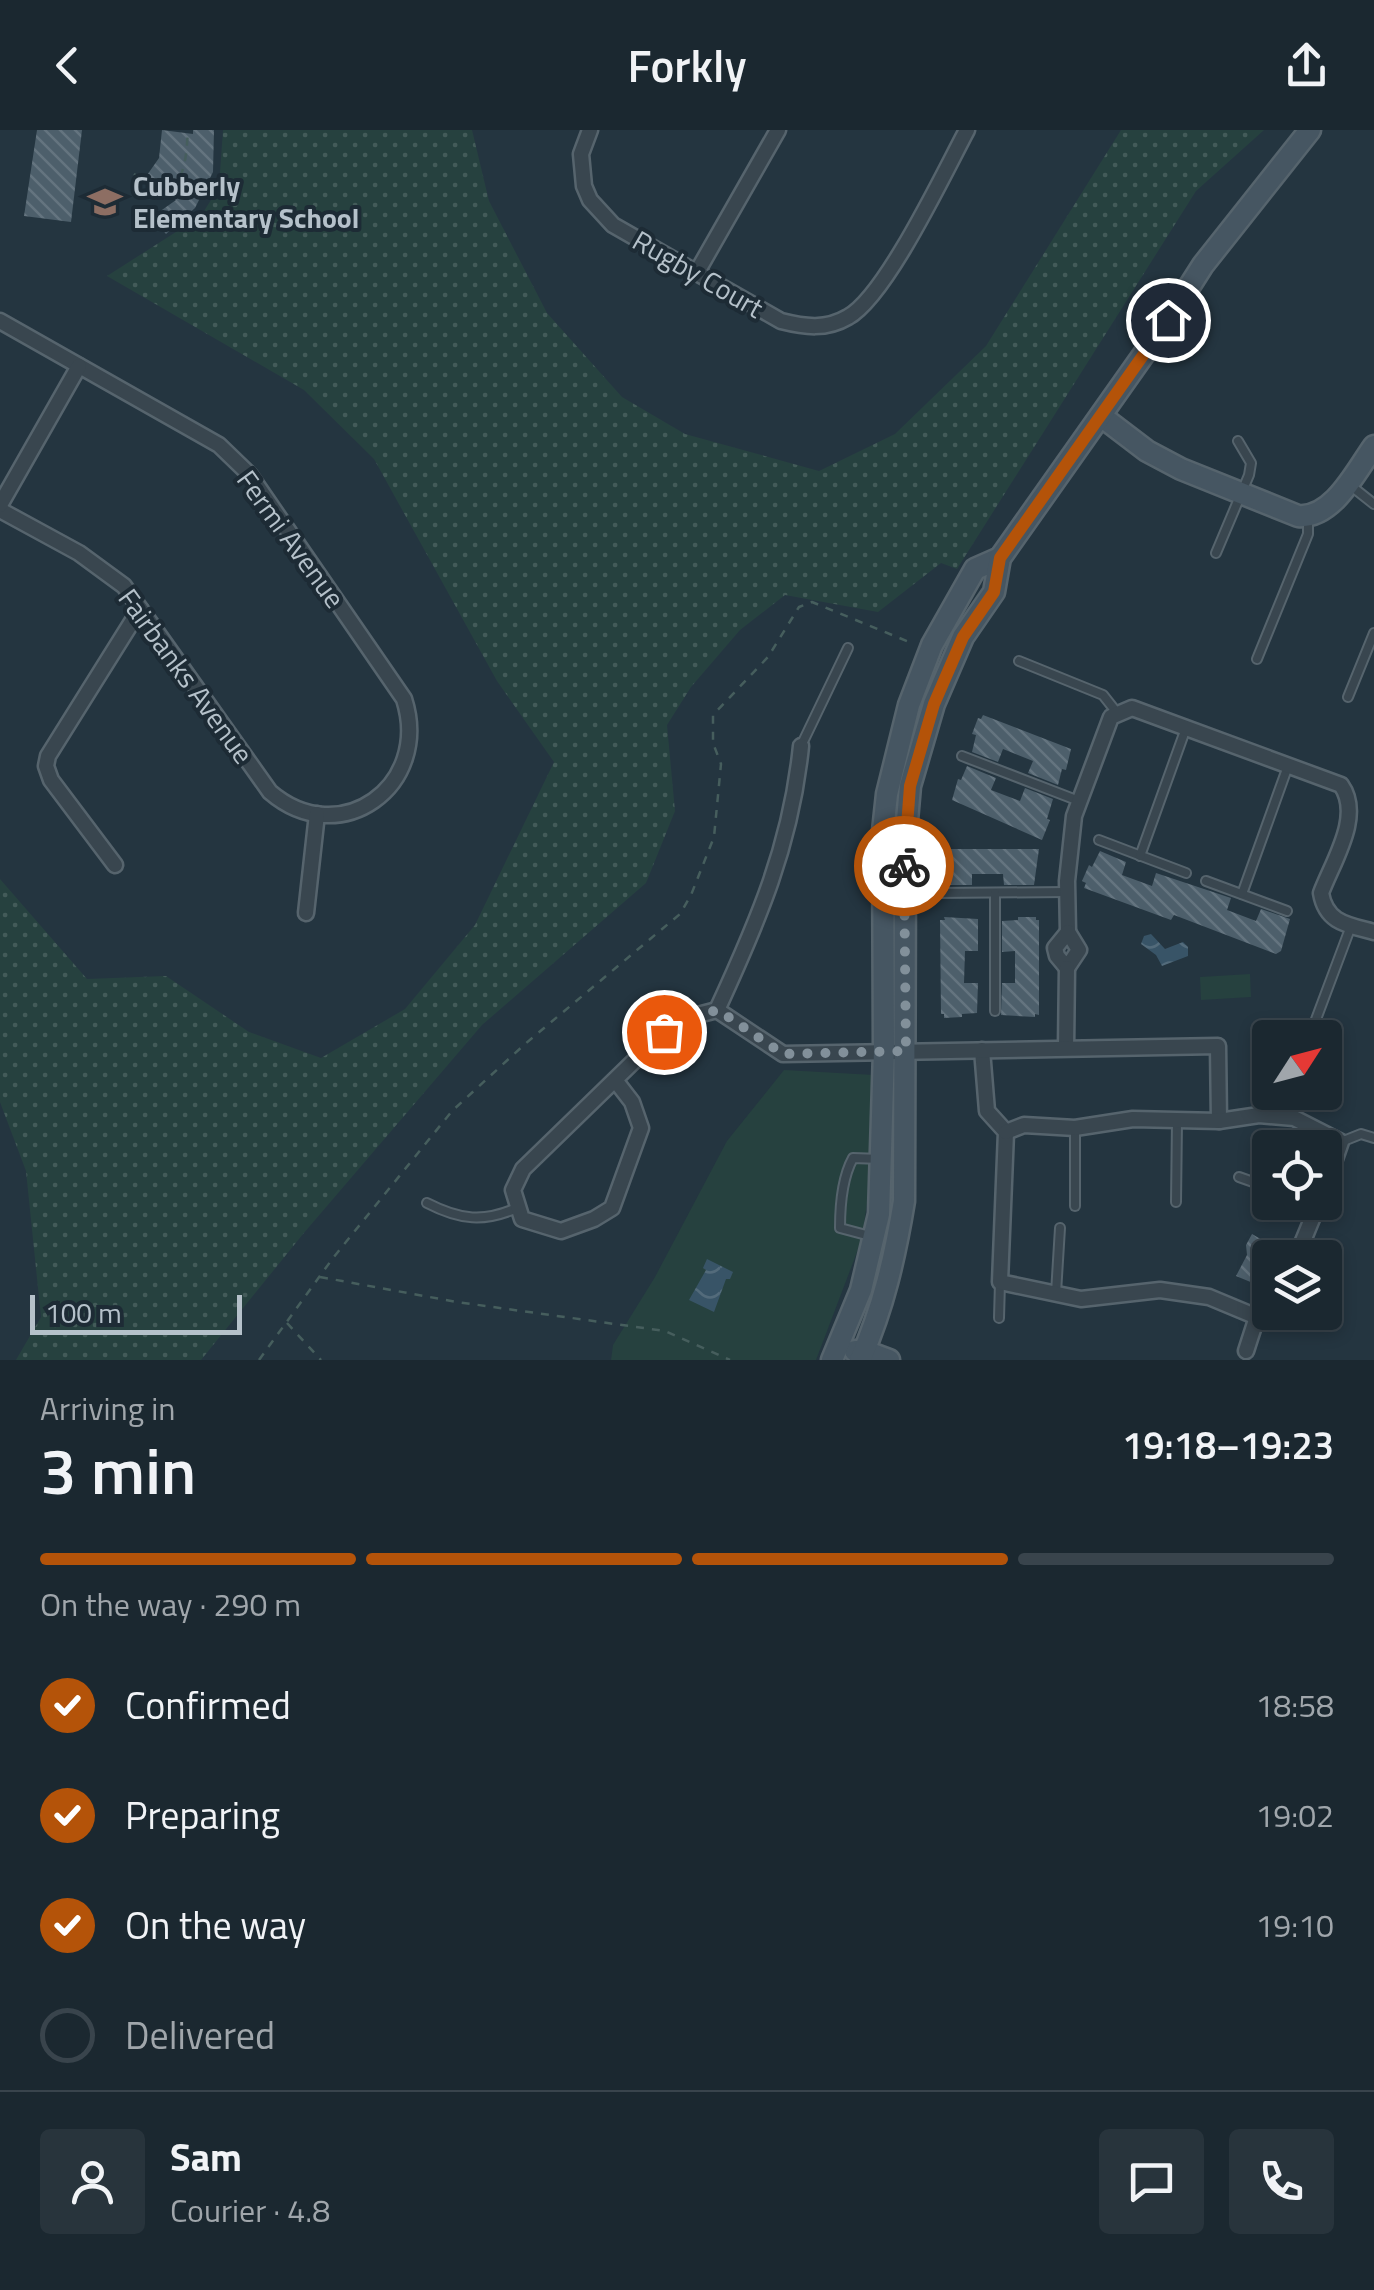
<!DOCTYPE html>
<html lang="en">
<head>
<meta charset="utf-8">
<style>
  :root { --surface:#1b2830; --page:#28343c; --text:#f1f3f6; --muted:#a0a6ab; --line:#39444c; --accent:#b45309 }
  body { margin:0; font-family:"Titillium Web",sans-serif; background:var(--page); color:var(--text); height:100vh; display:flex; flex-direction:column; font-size:38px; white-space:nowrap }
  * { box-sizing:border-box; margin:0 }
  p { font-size:32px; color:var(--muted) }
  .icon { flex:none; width:55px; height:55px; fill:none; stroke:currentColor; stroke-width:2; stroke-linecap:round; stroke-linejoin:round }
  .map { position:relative; height:1230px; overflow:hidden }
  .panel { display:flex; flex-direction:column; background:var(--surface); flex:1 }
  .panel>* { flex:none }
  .needle { width:65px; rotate:54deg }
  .tools { position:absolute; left:1252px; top:890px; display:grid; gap:20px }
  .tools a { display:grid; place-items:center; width:90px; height:90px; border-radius:10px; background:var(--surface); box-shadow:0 5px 15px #0003,0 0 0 2px var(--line); font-size:50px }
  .scale { position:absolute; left:30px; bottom:25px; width:212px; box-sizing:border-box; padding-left:10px; border:5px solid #b5c1ca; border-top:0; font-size:28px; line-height:35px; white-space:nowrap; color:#b5c1ca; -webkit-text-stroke:8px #1d2b35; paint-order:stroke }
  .pin { position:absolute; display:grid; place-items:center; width:85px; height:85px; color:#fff; margin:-42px; border:5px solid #fff; border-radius:50%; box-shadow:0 2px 10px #0007 }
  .courier { position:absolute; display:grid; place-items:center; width:100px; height:100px; margin:-50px; border:8px solid #b45309; border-radius:50%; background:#fff; color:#222; box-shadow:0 2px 12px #0007 }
  .overview em { font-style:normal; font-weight:600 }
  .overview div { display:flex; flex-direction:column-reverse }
  .overview { display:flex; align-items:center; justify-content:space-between; height:170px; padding:0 40px }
  h1 { font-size:65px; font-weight:600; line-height:75px }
  .bar { display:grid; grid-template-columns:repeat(4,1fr); gap:15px 10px; align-content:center; height:120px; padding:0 40px }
  .bar i { height:12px; border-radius:8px; background:var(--line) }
  .bar .selected { background:var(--accent) }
  .bar p { grid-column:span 4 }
  .line { display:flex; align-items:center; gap:25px; padding:0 40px; border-top:2px solid var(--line) }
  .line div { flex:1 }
  .round { display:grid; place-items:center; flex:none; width:105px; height:105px; border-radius:10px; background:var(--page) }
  ol { padding:0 40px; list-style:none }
  li { display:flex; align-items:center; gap:30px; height:110px }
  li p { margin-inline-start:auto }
  li .icon { padding:10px; border-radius:50%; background:var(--accent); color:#fff; stroke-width:4 }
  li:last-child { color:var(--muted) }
  li i { width:55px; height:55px; border:5px solid var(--line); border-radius:50% }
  header { display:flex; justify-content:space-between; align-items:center; height:130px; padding:0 40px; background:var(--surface); font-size:45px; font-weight:600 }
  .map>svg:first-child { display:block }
  .grass { fill:url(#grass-dots) }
  .green { fill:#26413f }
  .water { fill:url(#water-waves) }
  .building { fill:url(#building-back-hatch) }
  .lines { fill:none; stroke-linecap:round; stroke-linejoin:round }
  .lane-casing { stroke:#56646d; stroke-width:12 }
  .street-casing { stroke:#56646d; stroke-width:19 }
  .secondary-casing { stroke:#56646d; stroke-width:25 }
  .path { stroke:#465e5d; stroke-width:2.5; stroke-dasharray:8 8; stroke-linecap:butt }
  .lane { stroke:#39464f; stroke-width:8 }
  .street { stroke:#39464f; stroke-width:14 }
  .secondary { stroke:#465662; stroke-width:20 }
  .done { stroke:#82909a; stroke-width:10; stroke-dasharray:0 18 }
  .route { stroke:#b45309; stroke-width:12 }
  .labels { text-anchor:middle; stroke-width:8; stroke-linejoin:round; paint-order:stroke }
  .poi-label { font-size:28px; font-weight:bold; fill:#b5c1ca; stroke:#1d2b35; text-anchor:start }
  .street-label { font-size:28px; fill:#b5c1ca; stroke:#1d2b35 }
</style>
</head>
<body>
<header><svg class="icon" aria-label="back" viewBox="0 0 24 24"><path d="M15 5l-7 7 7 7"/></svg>Forkly<svg class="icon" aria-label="share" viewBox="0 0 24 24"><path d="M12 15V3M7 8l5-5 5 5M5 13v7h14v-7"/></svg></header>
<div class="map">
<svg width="1374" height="1230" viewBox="0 0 1374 1230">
  <defs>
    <pattern id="grass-dots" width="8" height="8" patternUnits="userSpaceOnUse" patternTransform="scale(2.5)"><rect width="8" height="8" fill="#26413f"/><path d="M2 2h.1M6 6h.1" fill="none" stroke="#435b59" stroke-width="1.8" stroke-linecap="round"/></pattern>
    <pattern id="water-waves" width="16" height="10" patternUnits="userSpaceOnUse" patternTransform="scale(2.5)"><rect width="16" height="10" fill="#385467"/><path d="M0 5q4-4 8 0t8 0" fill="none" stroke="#536b7b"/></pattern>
    <pattern id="building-back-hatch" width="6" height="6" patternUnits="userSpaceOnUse" patternTransform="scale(2.5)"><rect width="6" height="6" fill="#4d5f6b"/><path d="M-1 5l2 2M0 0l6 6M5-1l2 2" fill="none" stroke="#64747f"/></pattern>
  </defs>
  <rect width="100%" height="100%" fill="#243540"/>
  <path class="grass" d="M223,0H472L489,71L547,183L622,267L685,304L819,341L895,304L986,216L1121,0H1264L1196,61L957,439L941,433L878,482L785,465L740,500L691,557L667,595L675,681L646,753L482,895L303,1104L201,1230H16L41,1187L26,1041L0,972V749L87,849L166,846L249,902L321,928L405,879L475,795L554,632L497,551L374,329L304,260L107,146L201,86L219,57Z"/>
  <g class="green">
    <path d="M1250,844L1251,867L1201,870L1200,847Z"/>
    <path d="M784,940L874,945L870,1051L862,1109L816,1230H611L613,1215L655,1147L727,1011Z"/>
  </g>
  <g class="water">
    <path d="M1151,804L1165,819L1183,812L1188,817V826L1162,836L1156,825L1141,814L1144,806Z"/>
    <path d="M707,1129L733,1142L730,1149H726L714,1182L689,1170L706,1140L703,1138Z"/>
  </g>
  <g class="building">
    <path d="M37,0H82L71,92L24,86Z"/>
    <path d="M162,0L193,4V0H214L213,42L195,78L166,104L152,87L176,70L145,48L159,28Z"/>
    <path d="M983,585L1071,619L1066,640L1062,639L1058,655L1028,643L1033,631L1003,619L998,632L972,622L976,605L972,604L978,588L981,589Z"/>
    <path d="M967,636L996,648L991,660L1020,671L1025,658L1053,669L1047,689L1050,690L1042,710L952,670L958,649L961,650Z"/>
    <path d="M942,719H1039L1034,755H1004L1003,744H972V755H941L939,724Z"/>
    <path d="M1100,721L1126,732L1122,745L1152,756L1156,743L1231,768L1227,780L1256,791L1261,779L1290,789L1281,821L1276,824L1174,785L1171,790L1084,758L1086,753L1082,751L1089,735L1092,737Z"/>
    <path d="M944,787L978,789V821H965L964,853H978L977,883L962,884V887L944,888V884H941L940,790H945Z"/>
    <path d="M1018,787H1036V790H1039V885L1035,884V887L1001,885L1002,853H1015V821L1002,822V791L1018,790Z"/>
    <path d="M1252,1104L1286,1124V1128H1270V1150L1265,1158L1236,1146L1247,1125L1246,1115Z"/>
  </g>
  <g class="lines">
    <g class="lane-casing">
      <g id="lane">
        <path d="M1350,355L1374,374"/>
        <path d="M1216,423L1249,345L1251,333L1238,311"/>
        <path d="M1257,529L1308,404V387"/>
        <path d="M1019,531L1103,565L1118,584"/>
        <path d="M1348,567L1374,503"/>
        <path d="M801,616L848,518"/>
        <path d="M962,626L1079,671"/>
        <path d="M1099,710L1186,743"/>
        <path d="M1140,726L1186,598"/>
        <path d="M1206,751L1287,781"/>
        <path d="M936,763L1067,762"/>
        <path d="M1242,764L1288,636"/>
        <path d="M995,881V763"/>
        <path d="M1309,908L1351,796"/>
        <path d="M1075,998V1076"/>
        <path d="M1341,1012L1361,1004L1374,1008"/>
        <path d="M1239,1047L1270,1058"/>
        <path d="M1176,1072L1177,991"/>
        <path d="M1300,1072L1301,1078L1315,1084"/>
        <path d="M427,1073C460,1090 484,1093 519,1077"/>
        <path d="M870,1106L840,1098C840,1075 842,1048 853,1028L881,1029"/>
        <path d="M1056,1163L1060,1098"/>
        <path d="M999,1188L1000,1152"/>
      </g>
    </g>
    <g class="street-casing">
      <g id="street">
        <path d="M590,0L581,24L584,56L590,70L613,95L781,191C805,197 826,200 848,187C886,166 944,43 967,0"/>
        <path d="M697,142L778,0"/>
        <path d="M0,191L219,315L249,344L404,569C432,656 340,722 270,662L124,456L79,423L0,380"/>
        <path d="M0,375L79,236"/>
        <path d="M115,735L51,650L46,636L48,626L140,479"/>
        <path d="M306,783L317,684"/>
        <path d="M1068,802L1067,751L1074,686L1111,587L1132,578L1341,655C1363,686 1333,731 1321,763C1326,793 1348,795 1374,802"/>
        <path d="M1068,802L1079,820L1067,838L1057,826L1055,818Z"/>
        <path d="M717,880C758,791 791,715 801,616"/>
        <path d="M1066,918L1067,838"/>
        <path d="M982,920L987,981L1006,1002L1000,1152L1081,1169L1160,1160L1209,1167L1257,1187L1270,1167"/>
        <path d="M615,950L632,972L641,998L612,1078L594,1089L561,1101L522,1089L513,1060L523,1039L664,902L686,888L717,880L783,924L1218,916L1219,991"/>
        <path d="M1006,1002L1024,995L1075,998L1133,989L1219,991L1259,985L1294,988L1341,1012L1325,1058"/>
        <path d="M1296,1128L1319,1072"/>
        <path d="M1246,1221L1257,1187"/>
      </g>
    </g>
    <g class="secondary-casing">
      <g id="secondary">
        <path d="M1101,286L1147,321L1181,339L1298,386C1333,389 1356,341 1374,316"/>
        <path d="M855,1221H865L889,1230"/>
        <path d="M832,1230L861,1160L879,1084L884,921L883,701L887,664L909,575L932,515L975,439L1000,428"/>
        <path d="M860,1230C883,1179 895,1126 904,1071L905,714L910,656L934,574L963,507L994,462L1000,428L1168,190L1203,135L1310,0"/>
      </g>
    </g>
    <g class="path">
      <path d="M134,44L163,67C186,51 186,27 188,0"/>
      <path d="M320,1147L457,1172L665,1201L730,1230"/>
      <path d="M287,1193L321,1230"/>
      <path d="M259,1230L333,1128L452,981L525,914L680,784L691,765L714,707L721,634L713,613V585L768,527L799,477L812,472L914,514"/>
    </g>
    <use href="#lane" class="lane"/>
    <use href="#street" class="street"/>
    <use href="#secondary" class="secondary"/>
  </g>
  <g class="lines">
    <path class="done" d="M664,902L686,888L718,880L783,924L906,921L904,736"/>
    <path class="route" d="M904,736L910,656L934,574L963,507L994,462L1000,428L1168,190"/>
  </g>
  <defs>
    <g id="school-bare" transform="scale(2.7)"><path d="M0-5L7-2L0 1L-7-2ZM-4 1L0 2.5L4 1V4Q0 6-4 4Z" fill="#8d6e63" stroke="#1d2b35" stroke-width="2.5" paint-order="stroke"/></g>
  </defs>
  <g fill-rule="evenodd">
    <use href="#school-bare" x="105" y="72"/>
  </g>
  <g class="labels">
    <g class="poi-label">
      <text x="133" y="66">Cubberly<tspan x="133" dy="32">Elementary School</tspan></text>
    </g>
    <g class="street-label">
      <text transform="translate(698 144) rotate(30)" y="10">Rugby Court</text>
      <text transform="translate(291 409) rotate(54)" y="10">Fermi Avenue</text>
      <text transform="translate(186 546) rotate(54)" y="10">Fairbanks Avenue</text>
    </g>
  </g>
</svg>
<div class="tools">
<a><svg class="needle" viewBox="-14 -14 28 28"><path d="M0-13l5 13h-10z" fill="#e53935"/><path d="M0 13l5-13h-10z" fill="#a0a6ab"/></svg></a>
<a><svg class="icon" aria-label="locate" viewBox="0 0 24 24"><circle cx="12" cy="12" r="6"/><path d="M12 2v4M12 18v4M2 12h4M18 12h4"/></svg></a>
<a><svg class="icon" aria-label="layers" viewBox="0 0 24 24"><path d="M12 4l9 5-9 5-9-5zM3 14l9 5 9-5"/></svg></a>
</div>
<div class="scale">100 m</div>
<div class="pin" style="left:664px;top:902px;background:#ea580c"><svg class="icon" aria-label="bag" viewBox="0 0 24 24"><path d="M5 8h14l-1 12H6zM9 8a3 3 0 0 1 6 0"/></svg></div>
<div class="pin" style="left:1168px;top:190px;background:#1f2937"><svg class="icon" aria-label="home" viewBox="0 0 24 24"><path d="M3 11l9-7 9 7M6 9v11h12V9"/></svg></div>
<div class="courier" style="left:904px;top:736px"><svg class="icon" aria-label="bike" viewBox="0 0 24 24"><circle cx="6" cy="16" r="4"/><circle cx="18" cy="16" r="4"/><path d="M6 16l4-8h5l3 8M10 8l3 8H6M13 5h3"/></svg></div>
</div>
<section class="panel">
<div class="overview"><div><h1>3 min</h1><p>Arriving in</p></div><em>19:18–19:23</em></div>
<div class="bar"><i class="selected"></i><i class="selected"></i><i class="selected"></i><i></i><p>On the way · 290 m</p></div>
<ol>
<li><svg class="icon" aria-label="check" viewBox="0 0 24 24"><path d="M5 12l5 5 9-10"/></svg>Confirmed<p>18:58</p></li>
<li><svg class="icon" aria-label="check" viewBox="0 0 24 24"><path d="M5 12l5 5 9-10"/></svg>Preparing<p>19:02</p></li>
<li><svg class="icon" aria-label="check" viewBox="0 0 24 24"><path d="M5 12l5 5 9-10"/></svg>On the way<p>19:10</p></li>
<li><i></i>Delivered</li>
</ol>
<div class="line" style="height:180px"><a class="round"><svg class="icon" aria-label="person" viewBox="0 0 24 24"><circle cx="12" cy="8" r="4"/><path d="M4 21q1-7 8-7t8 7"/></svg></a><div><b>Sam</b><p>Courier · 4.8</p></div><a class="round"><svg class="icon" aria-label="chat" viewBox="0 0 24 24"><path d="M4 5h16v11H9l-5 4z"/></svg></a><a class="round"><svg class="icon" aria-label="phone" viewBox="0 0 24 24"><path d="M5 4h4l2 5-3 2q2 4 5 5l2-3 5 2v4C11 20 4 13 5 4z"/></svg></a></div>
</section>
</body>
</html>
